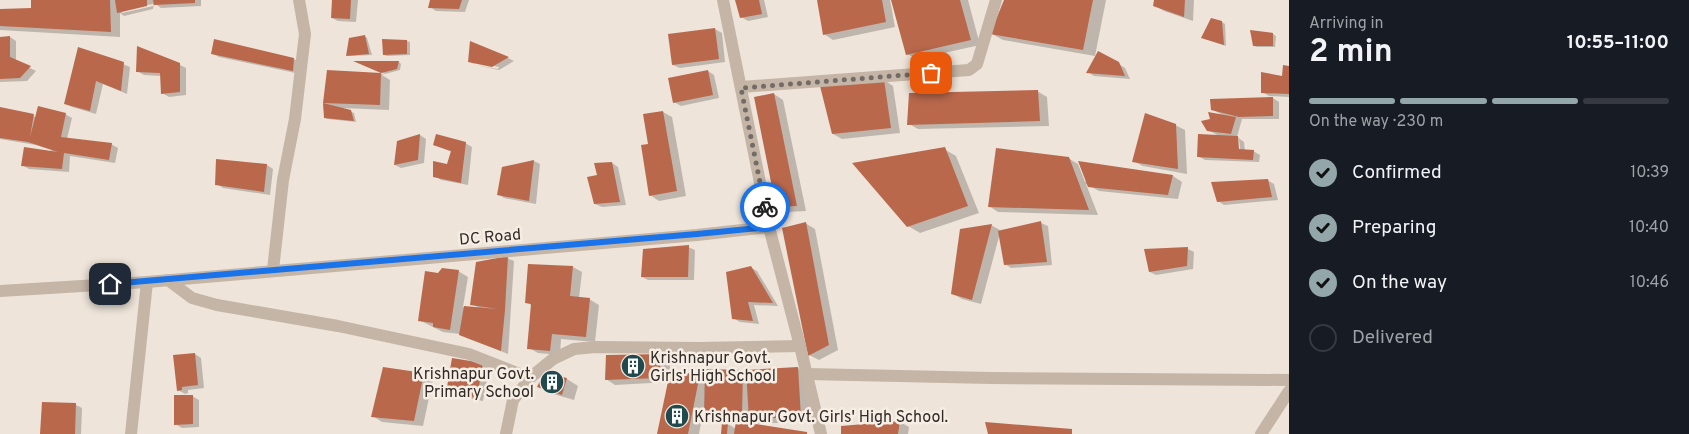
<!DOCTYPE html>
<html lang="en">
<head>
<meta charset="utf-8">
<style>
  :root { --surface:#171b24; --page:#242831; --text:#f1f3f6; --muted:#9ea1a6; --line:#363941; --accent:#93a7aa }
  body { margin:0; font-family:Overpass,sans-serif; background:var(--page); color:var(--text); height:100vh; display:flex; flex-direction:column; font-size:19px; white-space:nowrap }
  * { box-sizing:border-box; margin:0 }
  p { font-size:16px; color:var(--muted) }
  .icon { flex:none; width:28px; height:28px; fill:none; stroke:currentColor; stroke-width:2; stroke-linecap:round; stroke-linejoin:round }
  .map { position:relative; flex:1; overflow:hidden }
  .panel { display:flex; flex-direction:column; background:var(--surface); width:400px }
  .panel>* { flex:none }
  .pin { position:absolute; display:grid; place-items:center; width:42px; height:42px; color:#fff; margin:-21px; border-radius:10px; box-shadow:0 2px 8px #0006 }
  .courier { position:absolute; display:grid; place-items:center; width:50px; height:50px; margin:-25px; border:4px solid #1a73e8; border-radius:50%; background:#fff; color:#222; box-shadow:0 1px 6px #0007 }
  .head em { font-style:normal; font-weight:700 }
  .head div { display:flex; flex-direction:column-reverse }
  .head { display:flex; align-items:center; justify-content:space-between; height:85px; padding:0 20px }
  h1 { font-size:32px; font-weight:700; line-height:38px }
  .bar { display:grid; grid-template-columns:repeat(4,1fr); gap:8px 5px; align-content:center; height:60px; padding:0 20px }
  .bar i { height:6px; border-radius:4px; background:var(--line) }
  .bar .current { background:var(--accent) }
  .bar p { grid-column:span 4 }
  ol { padding:0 20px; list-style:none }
  li { display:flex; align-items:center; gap:15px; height:55px }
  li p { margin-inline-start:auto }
  li .icon { padding:5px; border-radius:50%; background:var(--accent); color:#111; stroke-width:4 }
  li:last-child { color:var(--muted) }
  li i { width:28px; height:28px; border:2px solid var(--line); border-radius:50% }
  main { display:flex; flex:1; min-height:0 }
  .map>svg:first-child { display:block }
  .shadow { fill:#0003; fill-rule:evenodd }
  .building { fill:#b9684c }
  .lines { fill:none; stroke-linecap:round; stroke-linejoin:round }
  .minor { stroke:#c4b5a6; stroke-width:12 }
  .tertiary { stroke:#c4b5a6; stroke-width:12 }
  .done { stroke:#736b65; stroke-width:5; stroke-dasharray:0 9 }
  .route { stroke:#1a73e8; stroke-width:6 }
  .labels { text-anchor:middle; stroke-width:5; stroke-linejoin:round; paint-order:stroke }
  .street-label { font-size:16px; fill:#312a26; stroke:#f6eee4 }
  .poi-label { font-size:16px; fill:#312a26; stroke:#f6eee4; text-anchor:start }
</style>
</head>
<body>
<main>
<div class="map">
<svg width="1289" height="434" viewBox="0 0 1289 434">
  <rect width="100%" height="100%" fill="#eee4d9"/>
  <g class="shadow">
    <path d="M32,0H201V6L161,8L154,3L153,9L124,16L120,13V37L0,30V10L33,9ZM153,4V6L122,13V10Z"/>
    <path d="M333,0H358L356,22L338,21L332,18Z"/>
    <path d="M432,0H469L465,12L436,11L430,7Z"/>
    <path d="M736,0H764L768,17L748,21L741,17Z"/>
    <path d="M818,0H890L895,27L833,40L824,34Z"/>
    <path d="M892,0H968L980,45L917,59L907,54Z"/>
    <path d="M1006,0H1106L1095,56L1003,40L992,34Z"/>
    <path d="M1155,0H1194L1193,21L1164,11L1154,5Z"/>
    <path d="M1222,22L1225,24L1226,46L1205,39Z"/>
    <path d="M715,29L722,33L725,62L680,68L673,65L670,35Z"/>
    <path d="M1273,34L1276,36L1275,47H1257L1254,46Z"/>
    <path d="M364,36L367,38L372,55L350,56L347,55Z"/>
    <path d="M10,37L16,41V61L36,71L27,81L0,82V38Z"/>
    <path d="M383,40L407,41L410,42V55L387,56L384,55Z"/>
    <path d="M471,43L508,58L514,61L499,70L475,65L498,69L499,67L474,62V64L469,61Z"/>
    <path d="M79,49L123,64L130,67L127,94L103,84L96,114L72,107L66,104Z"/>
    <path d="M1099,52L1125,68L1130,79L1094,76L1088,72Z"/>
    <path d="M212,53L294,59L300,63V74L219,57Z"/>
    <path d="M358,62H399L401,64L400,70L385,74Z"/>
    <path d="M180,65L186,68V95L169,97L162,93L161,76L144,75L137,71Z"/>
    <path d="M1289,67V97L1269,96L1262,92L1284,77Z"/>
    <path d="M328,71L384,74L382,75L390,80L389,110L342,108L354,113L356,122L328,119L325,118L324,103Z"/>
    <path d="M708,71L714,75L719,98L681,106L674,102Z"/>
    <path d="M884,80L893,86L900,133L842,139L833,134Z"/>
    <path d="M1037,91L1047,97L1049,126L918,129L909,124Z"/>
    <path d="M774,94L783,100L806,211L787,212L777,206Z"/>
    <path d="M1273,98L1279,102V119H1242L1237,137L1244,142L1245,151H1253L1260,155L1259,162L1205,160L1198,156L1219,136L1208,130L1224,116L1212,109ZM1237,139H1239L1241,155H1238Z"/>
    <path d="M0,108L36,117L65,114L72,118L67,139L111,144L118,148L115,163L70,156L69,172L29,169L22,165L52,150L36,145L0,139Z"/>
    <path d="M663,112L672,117L686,196L659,201L650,195Z"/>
    <path d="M1175,125L1185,130L1187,174L1143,166L1133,161Z"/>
    <path d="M420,135L426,139L424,163L401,168L395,165L399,142Z"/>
    <path d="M465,143L472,147L468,185L441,180L435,176L448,165L452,152L434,145Z"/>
    <path d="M944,149L956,156L979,213L920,233L908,226Z"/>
    <path d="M1068,158L1078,164L1085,182L1087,181L1080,162L1173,176L1182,182L1178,199L1099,191L1086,184L1098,215L998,212L989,206Z"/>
    <path d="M534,161L540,164L536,204L504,198L498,194Z"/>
    <path d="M612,163L618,167L626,205L602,207L595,204L598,176Z"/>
    <path d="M267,165L273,169L270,195L223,188L217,184Z"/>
    <path d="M1267,180L1274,184L1278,200L1224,205L1218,201Z"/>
    <path d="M805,223L815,229L838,350L819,360L809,355Z"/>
    <path d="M1041,223L1048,226L1052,265L1011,268L1005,264L1000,233L981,304L962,299L953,294L991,225L1000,230Z"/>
    <path d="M688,247L695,250L694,280H648L642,277Z"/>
    <path d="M1188,249L1194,252L1193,269L1156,275L1150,272L1146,250Z"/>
    <path d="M507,258L514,261L508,354L467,338L460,334L443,332L419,320L439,275L458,271L468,277L463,307L479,308L472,304Z"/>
    <path d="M573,267L582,272L579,298L589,299L599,305L595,342L561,339L560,355L538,353L529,348L532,306L527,302Z"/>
    <path d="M750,267L757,271L778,306L754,305L759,324L740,322L733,318Z"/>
    <path d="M195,354L201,358L204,388L188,390V393L185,394L178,390Z"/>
    <path d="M662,355L671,360L669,373L699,375L706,379L742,371L748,374L798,368L807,374L810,421L759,424L751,419L714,420L705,414V407H704L699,434H659L669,382L615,385L606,379L607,356Z"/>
    <path d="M482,364L489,368L483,401L454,396L447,392Z"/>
    <path d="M384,368L424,374L433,379L423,426L382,422L373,416Z"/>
    <path d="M567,379L578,386L574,400L550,393L539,386Z"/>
    <path d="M192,396L199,400V427L182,428L175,424Z"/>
    <path d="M43,403L76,405L82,408L81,434H41Z"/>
    <path d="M900,422L909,427L908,434H843L842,428Z"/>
    <path d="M728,424L736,429L809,434H722Z"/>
  </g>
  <g class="building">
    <path d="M31,0H110L111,32L0,26V9L31,8Z"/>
    <path d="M115,0H147V6L117,13Z"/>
    <path d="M153,0H195V3L154,5Z"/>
    <path d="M332,0H351L350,19L331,18Z"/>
    <path d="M430,0H462L459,9L428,8Z"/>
    <path d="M735,0H759L762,14L740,18Z"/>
    <path d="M817,0H882L886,22L823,35Z"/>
    <path d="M891,0H960L971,40L906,55Z"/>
    <path d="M1004,0H1093L1083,50L990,34Z"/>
    <path d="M1154,0H1185L1184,17L1153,6Z"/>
    <path d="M1211,18L1222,21L1224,45L1201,38Z"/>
    <path d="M715,28L719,59L672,65L668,34Z"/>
    <path d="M1250,30L1273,33V46H1253Z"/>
    <path d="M365,35L369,54L346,56L349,38Z"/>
    <path d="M10,36V57L31,66L20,78L0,79V37Z"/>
    <path d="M214,39L294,58L293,71L211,54Z"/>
    <path d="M382,39L407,40V54L383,55Z"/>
    <path d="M470,41L509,57L492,67L468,62Z"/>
    <path d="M137,46L180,63V92L161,94L160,73L136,72Z"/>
    <path d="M78,47L124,62L121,91L96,81L90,111L64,104Z"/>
    <path d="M1098,51L1119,62L1125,76L1086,73Z"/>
    <path d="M353,61H399L397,69L381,73L380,105L323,103L327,70L381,73Z"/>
    <path d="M1283,65L1289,66V94L1261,93V72L1282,76Z"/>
    <path d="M708,70L713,95L673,103L668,78Z"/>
    <path d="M884,79L891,128L832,134L819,82Z"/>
    <path d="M1038,90L1040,121L907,125L909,93Z"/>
    <path d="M774,93L797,206L776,207L754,97Z"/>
    <path d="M1273,97V116L1239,117L1211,110L1210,99Z"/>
    <path d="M323,103L351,110L354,121L324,118Z"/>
    <path d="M38,106L66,113L61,137L112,143L109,160L64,153L62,169L21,166L24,147L58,152L28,142L0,138V107L34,114L30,137Z"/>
    <path d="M663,111L677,191L649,196L641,145L648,144L643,114Z"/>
    <path d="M1208,112L1236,117L1231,134L1207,131L1201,121L1210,119Z"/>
    <path d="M1145,113L1176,124L1178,169L1132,162Z"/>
    <path d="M420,134L418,160L394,165L397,141Z"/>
    <path d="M436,134L466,142L461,183L433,177V161L447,164L451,151L433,145Z"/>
    <path d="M1198,134L1238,136L1239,149L1254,150L1253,160L1197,157Z"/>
    <path d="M945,147L968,206L907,227L852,163Z"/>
    <path d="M996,148L1069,157L1089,210L988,207Z"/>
    <path d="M216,159L267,164L264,192L215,185Z"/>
    <path d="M534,160L529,201L497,195L502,167Z"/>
    <path d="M1078,161L1173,175L1168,195L1088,187Z"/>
    <path d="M612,162L620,202L594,204L587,177L597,175L594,163Z"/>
    <path d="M1268,179L1272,197L1217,202L1211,182Z"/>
    <path d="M1041,221L1047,262L1004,265L998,231Z"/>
    <path d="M806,222L829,345L808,356L782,228Z"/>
    <path d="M992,224L972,300L951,294L960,229Z"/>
    <path d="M689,245L688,277H641L643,249Z"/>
    <path d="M1188,247L1187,266L1149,272L1144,249Z"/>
    <path d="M508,256L505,310L501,351L459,335L464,306L498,309L470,305L476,262Z"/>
    <path d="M528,264L573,266L570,296L590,298L586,337L552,334L550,351L527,349L531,304L525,303Z"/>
    <path d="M751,266L773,303L748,302L753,321L732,319L726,272Z"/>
    <path d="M442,268L459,270L450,330L433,327V323L418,321L425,271L438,273Z"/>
    <path d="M195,353L198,385L182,387V390L177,391L173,355Z"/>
    <path d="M662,354L658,378L605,380L606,355Z"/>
    <path d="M452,358L483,363L477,398L446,393Z"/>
    <path d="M383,367L424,373L414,421L371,417Z"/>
    <path d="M798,367L801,417L749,419L746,370Z"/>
    <path d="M705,369L743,370L742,416L704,415Z"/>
    <path d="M670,372L700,374L688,434H657Z"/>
    <path d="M544,373L567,378L562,395L537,387Z"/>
    <path d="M174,395H193V424L174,425Z"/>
    <path d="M42,402L76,403L75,434H40Z"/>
    <path d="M736,421L807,432V434H734Z"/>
    <path d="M900,421L898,434H841V426Z"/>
    <path d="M722,422L728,423L727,434H721Z"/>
    <path d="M985,422L1072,429V434H988Z"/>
  </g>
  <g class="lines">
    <g class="minor">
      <path d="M741,87L969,70L977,64L996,0"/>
      <path d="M273,270L283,180L295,119L305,34L299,0"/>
      <path d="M168,280L192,298L217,305L338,326L469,354L530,378"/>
      <path d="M807,374L991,378L1289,380"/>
      <path d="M131,434L147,282"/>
      <path d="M506,434L513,400L531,377L553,359L574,349L596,347L699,348L800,346"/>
      <path d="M1261,434L1289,391"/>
    </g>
    <g class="tertiary">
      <path d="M723,0L769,227L800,346L821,434"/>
      <path d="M0,291L147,282L697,235L769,227"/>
    </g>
  </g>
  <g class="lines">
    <path class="done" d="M765,207L741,88L931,73"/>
    <path class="route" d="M110,284L697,234L769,227L765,207"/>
  </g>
  <defs>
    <g id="building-disc" transform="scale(1.25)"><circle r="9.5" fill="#214a4e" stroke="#f6eee4"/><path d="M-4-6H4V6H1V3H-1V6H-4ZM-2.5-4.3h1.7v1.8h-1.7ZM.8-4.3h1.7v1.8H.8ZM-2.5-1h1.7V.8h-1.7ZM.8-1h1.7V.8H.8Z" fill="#fff"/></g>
  </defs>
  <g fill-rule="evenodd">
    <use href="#building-disc" x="633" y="366"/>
    <use href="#building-disc" x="552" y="382"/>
    <use href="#building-disc" x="677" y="416"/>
  </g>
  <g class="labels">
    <g class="street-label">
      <text transform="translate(490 236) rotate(-5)" y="6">DC Road</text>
    </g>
    <g class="poi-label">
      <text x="650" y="363">Krishnapur Govt.<tspan x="650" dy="18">Girls' High School</tspan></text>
      <text x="534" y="379" text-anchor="end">Krishnapur Govt.<tspan x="534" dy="18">Primary School</tspan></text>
      <text x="694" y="422">Krishnapur Govt. Girls' High School.</text>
    </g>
  </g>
</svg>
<div class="pin" style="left:931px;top:73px;background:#ea580c"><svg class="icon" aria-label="bag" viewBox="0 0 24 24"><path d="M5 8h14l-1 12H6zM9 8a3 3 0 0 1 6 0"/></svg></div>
<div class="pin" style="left:110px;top:284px;background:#1f2937"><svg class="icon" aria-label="home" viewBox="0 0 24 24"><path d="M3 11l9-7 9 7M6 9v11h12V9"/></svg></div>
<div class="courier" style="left:765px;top:207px"><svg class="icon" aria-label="bike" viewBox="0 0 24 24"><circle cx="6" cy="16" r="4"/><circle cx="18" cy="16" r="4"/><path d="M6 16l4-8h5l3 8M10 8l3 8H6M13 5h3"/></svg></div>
</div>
<section class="panel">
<div class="head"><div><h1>2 min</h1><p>Arriving in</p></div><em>10:55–11:00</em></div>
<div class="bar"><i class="current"></i><i class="current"></i><i class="current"></i><i></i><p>On the way · 230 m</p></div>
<ol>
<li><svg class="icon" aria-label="check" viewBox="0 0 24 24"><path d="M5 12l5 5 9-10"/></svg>Confirmed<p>10:39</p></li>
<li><svg class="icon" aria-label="check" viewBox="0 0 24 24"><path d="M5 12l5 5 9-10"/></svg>Preparing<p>10:40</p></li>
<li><svg class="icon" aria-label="check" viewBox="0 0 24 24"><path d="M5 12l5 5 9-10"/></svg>On the way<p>10:46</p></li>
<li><i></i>Delivered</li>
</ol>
</section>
</main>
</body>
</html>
